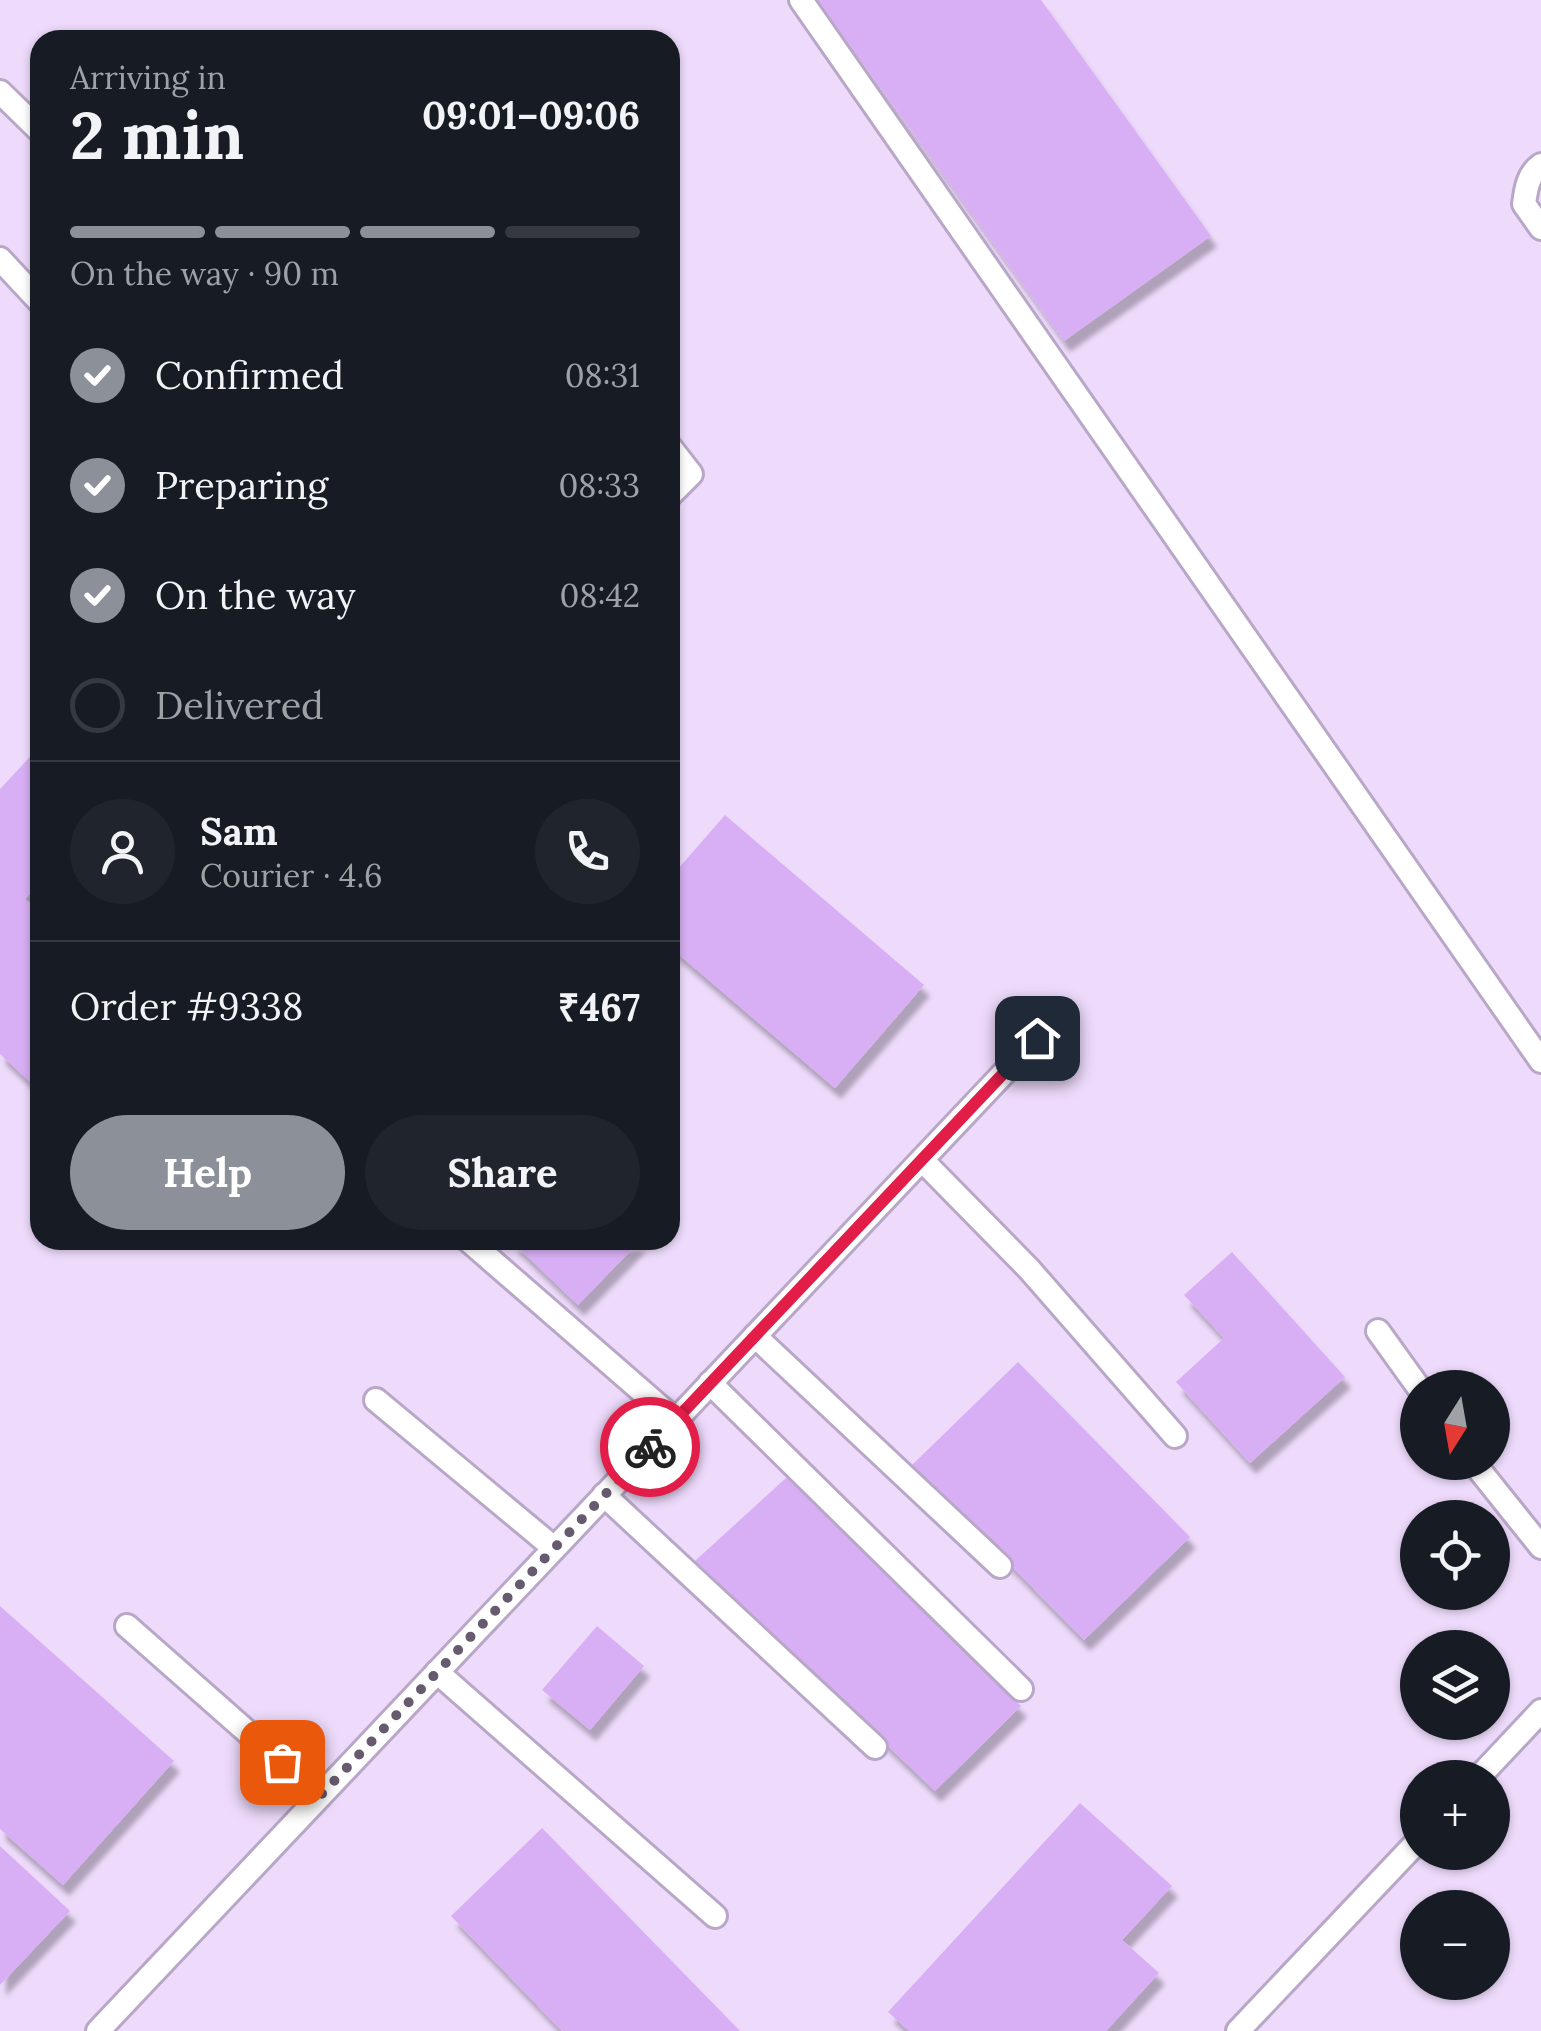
<!DOCTYPE html>
<html lang="en">
<head>
<meta charset="utf-8">
<style>
  :root { --surface:#171b24; --page:#20242c; --text:#f1f3f6; --muted:#9ea1a6; --line:#363941; --accent:#8c9099 }
  body { margin:0; font-family:Lora,serif; background:var(--page); color:var(--text); height:100vh; display:flex; flex-direction:column; font-size:38px; white-space:nowrap }
  * { box-sizing:border-box; margin:0 }
  p { font-size:32px; color:var(--muted) }
  .icon { flex:none; width:55px; height:55px; fill:none; stroke:currentColor; stroke-width:2; stroke-linecap:round; stroke-linejoin:round }
  .map { position:relative; flex:1; overflow:hidden }
  .sheet { position:absolute; left:30px; top:30px; width:650px; height:1220px; display:flex; flex-direction:column; background:var(--surface); border-radius:30px; box-shadow:0 2px 8px #0004 }
  .sheet>* { flex:none }
  .needle { width:65px; rotate:191deg }
  .buttons { position:absolute; left:1400px; top:1370px; display:grid; gap:20px }
  .buttons a { display:grid; place-items:center; width:110px; height:110px; border-radius:50%; background:var(--surface); box-shadow:0 2px 8px #0004; font-size:50px }
  .pin { position:absolute; display:grid; place-items:center; width:85px; height:85px; color:#fff; margin:-42px; border-radius:20px; box-shadow:0 5px 15px #0006 }
  .courier { position:absolute; display:grid; place-items:center; width:100px; height:100px; margin:-50px; border:8px solid #e11d48; border-radius:50%; background:#fff; color:#222; box-shadow:0 2px 12px #0007 }
  .head em { font-style:normal; font-weight:700 }
  .head div { display:flex; flex-direction:column-reverse }
  .head { display:flex; align-items:center; justify-content:space-between; height:170px; padding:0 40px }
  h1 { font-size:65px; font-weight:700; line-height:75px }
  .bar { display:grid; grid-template-columns:repeat(4,1fr); gap:15px 10px; align-content:center; height:120px; padding:0 40px }
  .bar i { height:12px; border-radius:8px; background:var(--line) }
  .bar .selected { background:var(--accent) }
  .bar p { grid-column:span 4 }
  .line { display:flex; align-items:center; gap:25px; padding:0 40px; border-top:2px solid var(--line) }
  .line div { flex:1 }
  .round { display:grid; place-items:center; flex:none; width:105px; height:105px; border-radius:52px; background:var(--page) }
  ol { padding:0 40px; list-style:none }
  li { display:flex; align-items:center; gap:30px; height:110px }
  li p { margin-inline-start:auto }
  li .icon { padding:10px; border-radius:50%; background:var(--accent); color:#fff; stroke-width:4 }
  li:last-child { color:var(--muted) }
  li i { width:55px; height:55px; border:5px solid var(--line); border-radius:50% }
  .button { display:flex; gap:20px; margin-top:auto; padding:20px 40px }
  .button a { flex:1; height:115px; border-radius:60px; background:var(--accent); color:#fff; font-size:40px; font-weight:700; line-height:115px; text-align:center }
  .button a+a { background:var(--page); color:var(--text) }
  .map>svg:first-child { display:block }
  .building { fill:#d8aff4; filter:url(#shadow) }
  .lines { fill:none; stroke-linecap:round; stroke-linejoin:round }
  .service-casing { stroke:#b9a7c7; stroke-width:28 }
  .service { stroke:#fff; stroke-width:22 }
  .done { stroke:#665b6e; stroke-width:10; stroke-dasharray:0 18 }
  .route { stroke:#e11d48; stroke-width:12 }
</style>
</head>
<body>
<div class="map">
<svg width="1541" height="2031" viewBox="0 0 1541 2031">
  <defs>
    <filter id="shadow"><feDropShadow dx="6" dy="11" stdDeviation="2.5" flood-color="#0004"/></filter>
  </defs>
  <rect width="100%" height="100%" fill="#eedbfc"/>
  <g class="building">
    <path d="M817,0H1041L1211,236L1064,341Z"/>
    <path d="M40,746V883L25,899L40,913V1091L0,1054V789Z"/>
    <path d="M725,815L924,985L835,1088L670,947V878Z"/>
    <path d="M510,1240H641L578,1305Z"/>
    <path d="M1232,1252L1345,1377L1250,1463L1176,1382L1224,1338L1184,1295Z"/>
    <path d="M1018,1362L1190,1537L1084,1640L912,1465Z"/>
    <path d="M787,1477L1021,1706L935,1791L695,1561Z"/>
    <path d="M0,1606L174,1761L63,1885L0,1829Z"/>
    <path d="M597,1626L644,1666L590,1730L542,1690Z"/>
    <path d="M1080,1803L1172,1886L1122,1940L1159,1973L1106,2031H909L888,2012Z"/>
    <path d="M542,1828L740,2031H562L451,1916Z"/>
    <path d="M0,1846L70,1911L0,1985Z"/>
  </g>
  <g class="lines">
    <g class="service-casing">
      <g id="service">
        <path d="M801,0L1541,1061"/>
        <path d="M0,92L40,131"/>
        <path d="M1541,165C1528,174 1526,189 1524,204L1541,228"/>
        <path d="M0,259L40,302"/>
        <path d="M670,447L691,474L670,495"/>
        <path d="M922,1160L1029,1269L1175,1436"/>
        <path d="M468,1240L675,1420"/>
        <path d="M1378,1331L1419,1388"/>
        <path d="M755,1336L1000,1566"/>
        <path d="M710,1383L1021,1689"/>
        <path d="M376,1400L554,1548"/>
        <path d="M1473,1462L1541,1547"/>
        <path d="M604,1495L875,1747"/>
        <path d="M127,1626L320,1796"/>
        <path d="M437,1672L715,1916"/>
        <path d="M1478,1778L1541,1711"/>
        <path d="M98,2031L1037,1038"/>
        <path d="M1238,2031L1418,1841"/>
      </g>
    </g>
    <use href="#service" class="service"/>
  </g>
  <g class="lines">
    <path class="done" d="M282,1762L320,1796L650,1447"/>
    <path class="route" d="M650,1447L1037,1038"/>
  </g>
</svg>
<div class="buttons">
<a><svg class="needle" viewBox="-14 -14 28 28"><path d="M0-13l5 13h-10z" fill="#e53935"/><path d="M0 13l5-13h-10z" fill="#9ea1a6"/></svg></a>
<a><svg class="icon" aria-label="locate" viewBox="0 0 24 24"><circle cx="12" cy="12" r="6"/><path d="M12 2v4M12 18v4M2 12h4M18 12h4"/></svg></a>
<a><svg class="icon" aria-label="layers" viewBox="0 0 24 24"><path d="M12 4l9 5-9 5-9-5zM3 14l9 5 9-5"/></svg></a>
<a>+</a>
<a>−</a>
</div>
<div class="pin" style="left:282px;top:1762px;background:#ea580c"><svg class="icon" aria-label="bag" viewBox="0 0 24 24"><path d="M5 8h14l-1 12H6zM9 8a3 3 0 0 1 6 0"/></svg></div>
<div class="pin" style="left:1037px;top:1038px;background:#1f2937"><svg class="icon" aria-label="home" viewBox="0 0 24 24"><path d="M3 11l9-7 9 7M6 9v11h12V9"/></svg></div>
<div class="courier" style="left:650px;top:1447px"><svg class="icon" aria-label="bike" viewBox="0 0 24 24"><circle cx="6" cy="16" r="4"/><circle cx="18" cy="16" r="4"/><path d="M6 16l4-8h5l3 8M10 8l3 8H6M13 5h3"/></svg></div>
<section class="sheet">
<div class="head"><div><h1>2 min</h1><p>Arriving in</p></div><em>09:01–09:06</em></div>
<div class="bar"><i class="selected"></i><i class="selected"></i><i class="selected"></i><i></i><p>On the way · 90 m</p></div>
<ol>
<li><svg class="icon" aria-label="check" viewBox="0 0 24 24"><path d="M5 12l5 5 9-10"/></svg>Confirmed<p>08:31</p></li>
<li><svg class="icon" aria-label="check" viewBox="0 0 24 24"><path d="M5 12l5 5 9-10"/></svg>Preparing<p>08:33</p></li>
<li><svg class="icon" aria-label="check" viewBox="0 0 24 24"><path d="M5 12l5 5 9-10"/></svg>On the way<p>08:42</p></li>
<li><i></i>Delivered</li>
</ol>
<div class="line" style="height:180px"><a class="round"><svg class="icon" aria-label="person" viewBox="0 0 24 24"><circle cx="12" cy="8" r="4"/><path d="M4 21q1-7 8-7t8 7"/></svg></a><div><b>Sam</b><p>Courier · 4.6</p></div><a class="round"><svg class="icon" aria-label="phone" viewBox="0 0 24 24"><path d="M5 4h4l2 5-3 2q2 4 5 5l2-3 5 2v4C11 20 4 13 5 4z"/></svg></a></div>
<div class="line" style="height:130px"><div>Order #9338</div><b>₹467</b></div>
<div class="button"><a>Help</a><a>Share</a></div>
</section>
</div>
</body>
</html>
